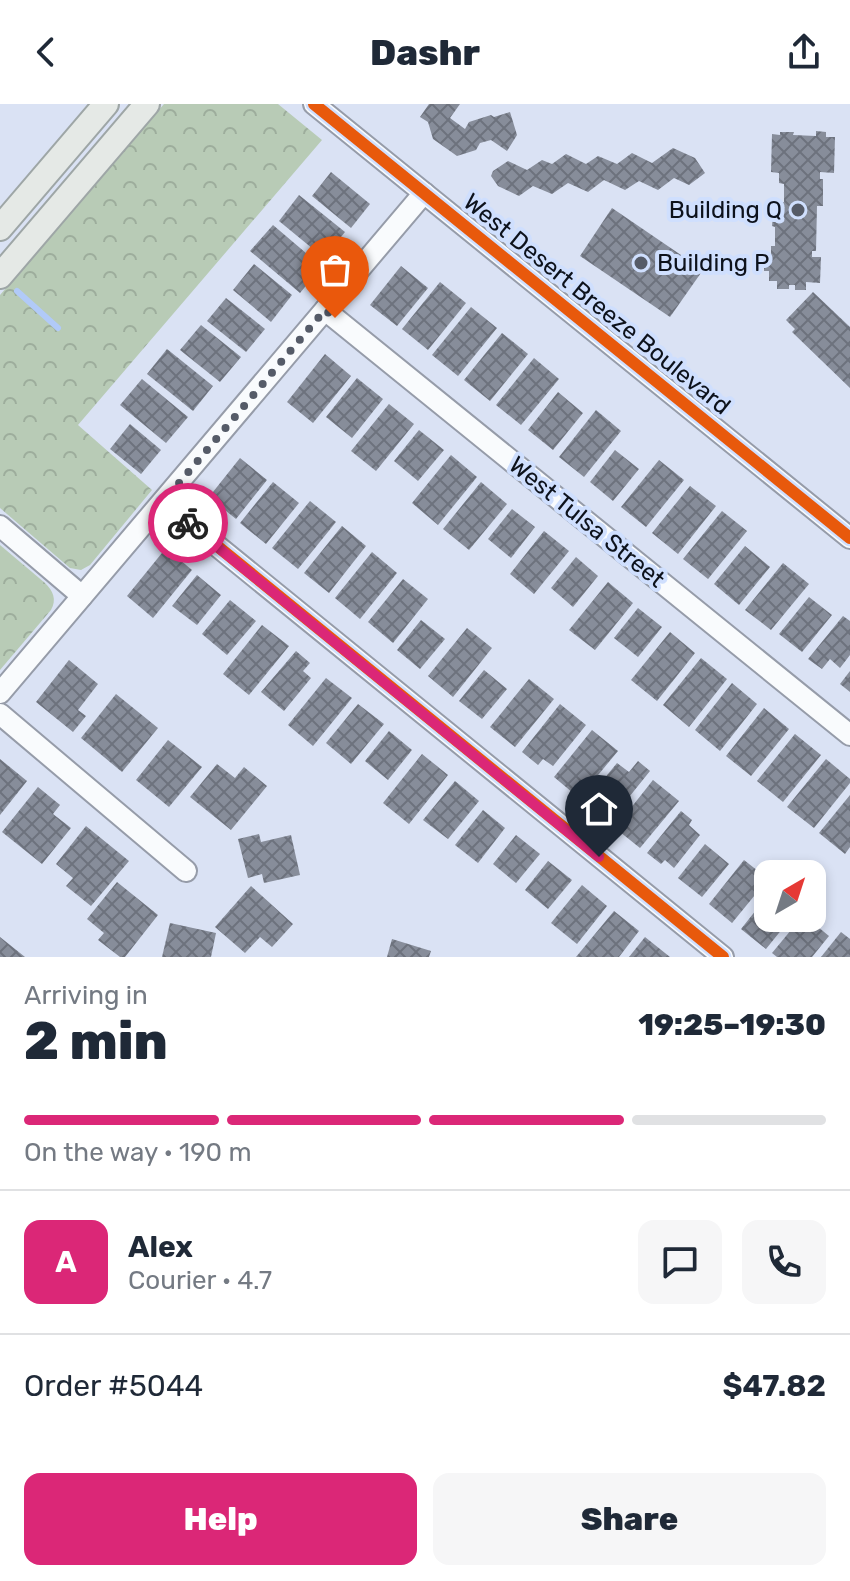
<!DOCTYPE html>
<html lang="en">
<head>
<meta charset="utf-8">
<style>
  :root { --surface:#fff; --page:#f6f6f7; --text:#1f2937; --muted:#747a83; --line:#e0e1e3; --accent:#db2777 }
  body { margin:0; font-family:Rubik,sans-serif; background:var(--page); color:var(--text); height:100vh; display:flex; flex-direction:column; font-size:30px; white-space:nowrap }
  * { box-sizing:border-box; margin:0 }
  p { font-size:26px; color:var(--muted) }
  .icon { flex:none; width:44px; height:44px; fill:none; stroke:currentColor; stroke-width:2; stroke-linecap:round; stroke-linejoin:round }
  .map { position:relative; height:853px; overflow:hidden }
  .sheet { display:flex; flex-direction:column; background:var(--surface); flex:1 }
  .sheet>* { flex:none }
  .needle { width:52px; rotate:39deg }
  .controls { position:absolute; left:754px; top:756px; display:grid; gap:16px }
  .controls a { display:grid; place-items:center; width:72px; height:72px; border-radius:16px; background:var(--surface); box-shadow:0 4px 12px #0003; font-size:40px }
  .pin { position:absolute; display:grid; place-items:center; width:68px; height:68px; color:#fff; margin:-82px -34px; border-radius:50% 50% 50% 0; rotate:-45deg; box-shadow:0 0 8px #0007 }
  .pin .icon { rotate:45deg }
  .courier { position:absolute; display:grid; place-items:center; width:80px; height:80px; margin:-40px; border:6px solid #db2777; border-radius:50%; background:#fff; color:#222; box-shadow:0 2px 10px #0007 }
  .summary em { font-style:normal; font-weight:800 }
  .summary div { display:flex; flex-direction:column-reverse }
  .summary { display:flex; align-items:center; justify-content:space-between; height:136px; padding:0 24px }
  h1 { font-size:52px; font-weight:800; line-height:60px }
  .bar { display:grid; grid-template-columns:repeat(4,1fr); gap:12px 8px; align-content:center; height:96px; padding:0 24px }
  .bar i { height:10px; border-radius:6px; background:var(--line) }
  .bar .on { background:var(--accent) }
  .bar p { grid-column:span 4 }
  .line { display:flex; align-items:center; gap:20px; padding:0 24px; border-top:2px solid var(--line) }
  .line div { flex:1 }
  .round { display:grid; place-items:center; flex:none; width:84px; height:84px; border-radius:16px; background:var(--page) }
  .cta { display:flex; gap:16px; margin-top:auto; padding:16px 24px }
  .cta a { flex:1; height:92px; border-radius:16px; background:var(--accent); color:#fff; font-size:32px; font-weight:800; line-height:92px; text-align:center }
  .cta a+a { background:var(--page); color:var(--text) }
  header { display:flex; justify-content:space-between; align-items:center; height:104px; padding:0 24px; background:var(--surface); font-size:36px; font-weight:800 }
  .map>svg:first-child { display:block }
  .park { fill:url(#park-crowns) }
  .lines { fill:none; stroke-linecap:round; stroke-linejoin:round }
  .stream { stroke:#b1caf8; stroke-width:6 }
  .building { fill:url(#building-cross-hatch) }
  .minor-casing { stroke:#969ca9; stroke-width:24 }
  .major-casing { stroke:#9ea6a6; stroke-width:28 }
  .minor { stroke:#f9fbfd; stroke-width:20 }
  .major { stroke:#e5e9e6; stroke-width:24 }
  .cycleway-casing { stroke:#cfdffe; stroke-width:17 }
  .cycleway { stroke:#e8590c; stroke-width:12 }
  .done { stroke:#555b68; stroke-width:8; stroke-dasharray:0 14.4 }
  .route { stroke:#db2777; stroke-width:10 }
  .poi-dot { fill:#555b68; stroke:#cfdffe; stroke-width:3 }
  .labels { text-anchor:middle; stroke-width:8; stroke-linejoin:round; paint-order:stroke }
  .poi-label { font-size:24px; fill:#0d121c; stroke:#cfdffe; text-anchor:end }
  .street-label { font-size:24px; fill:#0d121c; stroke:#cfdffe }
</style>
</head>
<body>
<header><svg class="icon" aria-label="back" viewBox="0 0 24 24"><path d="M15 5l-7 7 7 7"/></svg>Dashr<svg class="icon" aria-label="share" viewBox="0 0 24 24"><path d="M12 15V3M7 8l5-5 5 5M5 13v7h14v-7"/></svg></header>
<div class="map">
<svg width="850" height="853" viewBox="0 0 850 853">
  <defs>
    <pattern id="park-crowns" width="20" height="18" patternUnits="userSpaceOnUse" patternTransform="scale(2)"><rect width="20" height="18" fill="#b8cbb6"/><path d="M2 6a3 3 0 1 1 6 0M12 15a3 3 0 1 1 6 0" fill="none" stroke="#9dad9c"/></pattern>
    <pattern id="building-cross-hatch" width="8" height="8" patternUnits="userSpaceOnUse" patternTransform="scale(2)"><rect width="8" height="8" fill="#878d9a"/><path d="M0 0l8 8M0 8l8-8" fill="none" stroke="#6d727d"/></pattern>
  </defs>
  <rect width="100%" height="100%" fill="#dae2f4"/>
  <g class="park">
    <path d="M164,0H278L322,36L78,321L152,386L90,461L81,466L70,464L0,404V191Z"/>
    <path d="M0,441L45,479C53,487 57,495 51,506L0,566Z"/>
  </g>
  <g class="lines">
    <path class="stream" d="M17,187L58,224"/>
  </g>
  <g class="building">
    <path d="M429,0H460L450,14L465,25L469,18L491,11L494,13L510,8L517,31L507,47L491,36L480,39L476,46L457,52L433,35L428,18L420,13Z"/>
    <path d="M816,27L826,28V33H835L834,69L820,68V75H823V102H817L816,147H812V153H821L820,179L806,178V186H795V181H789V185H777V177H769V167H764V153H771V142H775V123L772,122L773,110H780L781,98H784V80L779,79V69L771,68L772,30L780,31V28H794L793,31L816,32Z"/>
    <path d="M673,44L695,54L705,69L689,81L674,74L658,86L639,77L625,86L604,76L588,88L568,79L552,90L533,82L519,92L498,82L491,72L493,67L508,57L527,66L542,56L552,60L566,50L586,60L598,52L617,60L632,49L652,59Z"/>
    <path d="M331,68L370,100L351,124L312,92Z"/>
    <path d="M299,91L345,128L324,154L279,117Z"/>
    <path d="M612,104L703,166L670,213L580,152Z"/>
    <path d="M273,121L313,155V159L308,164L310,166L309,168L314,172L300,189L250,147Z"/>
    <path d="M254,160L292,191L271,218L233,186Z"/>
    <path d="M401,162L428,184L397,222L370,201Z"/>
    <path d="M440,178L466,199L428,246L402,225Z"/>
    <path d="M813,188L850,223V284L792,228L795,225L786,216Z"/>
    <path d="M226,194L265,225L246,248L207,217Z"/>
    <path d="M471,203L497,224L458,272L432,251Z"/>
    <path d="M201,221L241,253L220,278L180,246Z"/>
    <path d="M502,229L528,250L490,297L464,276Z"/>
    <path d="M167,245L213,282L193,307L147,270Z"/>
    <path d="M325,250L351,272L313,319L287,298Z"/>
    <path d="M534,254L559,275L521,321L496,301Z"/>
    <path d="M357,274L383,295L352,334L326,313Z"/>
    <path d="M142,275L188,313L166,339L120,301Z"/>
    <path d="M558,288L583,309L553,346L528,326Z"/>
    <path d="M389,300L414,320L376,367L351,347Z"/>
    <path d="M596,306L621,327L584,373L559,353Z"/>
    <path d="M130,320L161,346L141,370L110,345Z"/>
    <path d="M419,326L444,346L418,377L394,357Z"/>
    <path d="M615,346L639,365L613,397L590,378Z"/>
    <path d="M451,351L477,373L438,421L412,399Z"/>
    <path d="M240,354L267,376L236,415L209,393Z"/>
    <path d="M659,356L684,376L646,423L621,403Z"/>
    <path d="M273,378L299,399L266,440L240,419Z"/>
    <path d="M481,378L507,400L469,446L443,425Z"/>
    <path d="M690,382L716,402L678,450L652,429Z"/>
    <path d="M310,397L336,418L298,465L272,444Z"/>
    <path d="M512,405L535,423L511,454L488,435Z"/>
    <path d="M722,407L747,427L708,475L683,455Z"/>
    <path d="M342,422L366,442L329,489L304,469Z"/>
    <path d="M544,427L569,447L534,490L510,470Z"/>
    <path d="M745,442L770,463L739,501L714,480Z"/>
    <path d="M166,444L192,466L153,514L127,492Z"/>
    <path d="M372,448L397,469L360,515L335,494Z"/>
    <path d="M576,453L598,472L573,503L551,484Z"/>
    <path d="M783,459L809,480L771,526L745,506Z"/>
    <path d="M197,471L221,491L197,521L172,502Z"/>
    <path d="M403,475L428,495L393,539L368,518Z"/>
    <path d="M608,478L633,499L595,546L569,526Z"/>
    <path d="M809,493L832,511L802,548L779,530Z"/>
    <path d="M230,496L256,517L227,551L202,530Z"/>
    <path d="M638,504L662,523L638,553L614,534Z"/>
    <path d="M843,512L850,517V551L840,564L830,555L822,565L808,555Z"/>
    <path d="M421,516L445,535L420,565L397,546Z"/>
    <path d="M262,521L289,542L249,591L223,570Z"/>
    <path d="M467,524L492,544L453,593L428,572Z"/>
    <path d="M670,528L695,549L657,597L631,576Z"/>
    <path d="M296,547L310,559L303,567L311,574L284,607L261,588Z"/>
    <path d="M701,554L727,575L689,623L663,601Z"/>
    <path d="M69,556L98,580L78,606L86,612L73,628L36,598Z"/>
    <path d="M484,566L507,585L482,615L459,597Z"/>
    <path d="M850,567V588L840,580Z"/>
    <path d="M326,574L352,594L313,642L288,621Z"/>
    <path d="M529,575L554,595L515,643L490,623Z"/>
    <path d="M732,579L757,600L720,647L695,626Z"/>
    <path d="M116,590L158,624L122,668L81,634Z"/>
    <path d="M358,600L384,620L351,660L326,639Z"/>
    <path d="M560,600L586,621L553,662L543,655L538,661L522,648Z"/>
    <path d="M764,604L789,625L751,672L726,652Z"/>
    <path d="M592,626L618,647L579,694L554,673Z"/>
    <path d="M389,627L412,646L388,676L365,657Z"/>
    <path d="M795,630L821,651L783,698L757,677Z"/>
    <path d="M168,636L202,663L169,703L136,676Z"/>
    <path d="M422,650L448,671L409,720L383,699Z"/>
    <path d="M0,655L27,677L0,711Z"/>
    <path d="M826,655L850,675V679L814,724L787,703Z"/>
    <path d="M638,657L650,667L609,718L585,698L617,659L629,668Z"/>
    <path d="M217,660L235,674L244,663L267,682L231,726L190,693Z"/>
    <path d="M653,676L679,697L640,744L615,724Z"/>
    <path d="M455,677L479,697L448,735L423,716Z"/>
    <path d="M38,683L60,701L53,710L71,724L42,760L2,728Z"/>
    <path d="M850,691V743L845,750L819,729Z"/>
    <path d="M483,706L505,724L478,759L455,741Z"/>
    <path d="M681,707L692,716L689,721L700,731L674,764L665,756L661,760L647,749Z"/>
    <path d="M86,722L129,757L91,802L66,782L73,774L56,760Z"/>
    <path d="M259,730L261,738L291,731L300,771L264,779L262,770L248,774L238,735Z"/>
    <path d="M516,731L540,750L516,779L493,760Z"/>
    <path d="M705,740L729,760L702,793L678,774Z"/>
    <path d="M744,756L768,775L732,819L709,800Z"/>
    <path d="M548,757L572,776L548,805L525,786Z"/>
    <path d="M117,778L158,811L125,853H120L98,836L104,829L87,815Z"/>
    <path d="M582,781L607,802L577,840L551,819Z"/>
    <path d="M251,782L293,820L272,843L260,833L245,849L215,823Z"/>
    <path d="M768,791V814H791L766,845L741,825Z"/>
    <path d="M614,807L639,827L619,853H576Z"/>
    <path d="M801,814H807L829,832L812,853H777L772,849Z"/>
    <path d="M170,819L216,829L211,853H162Z"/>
    <path d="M841,828L850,835V853H821Z"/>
    <path d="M0,833L25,853H0Z"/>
    <path d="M645,833L670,853H629Z"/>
    <path d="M392,835L431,847L429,853H387Z"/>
  </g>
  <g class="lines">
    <g class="minor-casing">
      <g id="minor">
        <path d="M314,0L850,434"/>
        <path d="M325,206L850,631"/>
        <path d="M163,398L723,853"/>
        <path d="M0,422L82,492"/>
        <path d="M0,589L424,89"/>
        <path d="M0,610L186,767"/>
      </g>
    </g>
    <g class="major-casing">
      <g id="major">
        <path d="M0,124L106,0"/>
        <path d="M0,172L147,0"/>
      </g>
    </g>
    <use href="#minor" class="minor"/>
    <use href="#major" class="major"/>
    <g class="cycleway-casing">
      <g id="cycleway">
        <path d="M314,0L850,434"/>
        <path d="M163,398L723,853"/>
      </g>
    </g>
    <use href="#cycleway" class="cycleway"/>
  </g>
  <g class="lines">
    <path class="done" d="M188,419L163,398L325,206L335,214"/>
    <path class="route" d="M188,419L599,753"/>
  </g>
  <g class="poi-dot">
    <circle cx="798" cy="106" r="8"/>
    <circle cx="641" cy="159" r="8"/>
  </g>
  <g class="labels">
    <g class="poi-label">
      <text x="782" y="114">Building Q</text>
      <text x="657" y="167" text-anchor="start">Building P</text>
    </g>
    <g class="street-label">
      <text transform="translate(597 200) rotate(39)" y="8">West Desert Breeze Boulevard</text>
      <text transform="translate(587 418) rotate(39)" y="8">West Tulsa Street</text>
    </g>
  </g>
</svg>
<div class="controls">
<a><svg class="needle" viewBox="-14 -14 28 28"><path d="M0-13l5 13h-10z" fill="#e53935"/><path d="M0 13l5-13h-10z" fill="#747a83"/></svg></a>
</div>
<div class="pin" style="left:335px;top:214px;background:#ea580c"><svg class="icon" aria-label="bag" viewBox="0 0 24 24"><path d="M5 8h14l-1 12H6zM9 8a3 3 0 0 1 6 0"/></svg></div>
<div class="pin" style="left:599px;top:753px;background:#1f2937"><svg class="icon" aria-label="home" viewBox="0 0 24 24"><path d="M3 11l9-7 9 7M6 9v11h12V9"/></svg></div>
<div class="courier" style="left:188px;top:419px"><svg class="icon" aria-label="bike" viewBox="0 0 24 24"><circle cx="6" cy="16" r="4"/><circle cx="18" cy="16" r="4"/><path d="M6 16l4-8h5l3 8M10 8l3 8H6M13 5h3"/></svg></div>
</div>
<section class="sheet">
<div class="summary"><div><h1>2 min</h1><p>Arriving in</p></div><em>19:25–19:30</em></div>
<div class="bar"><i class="on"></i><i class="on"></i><i class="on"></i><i></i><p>On the way · 190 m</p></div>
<div class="line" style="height:144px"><b class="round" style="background:var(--accent);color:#fff">A</b><div><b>Alex</b><p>Courier · 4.7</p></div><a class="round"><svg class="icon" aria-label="chat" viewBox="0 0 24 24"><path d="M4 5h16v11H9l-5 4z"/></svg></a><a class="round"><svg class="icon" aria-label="phone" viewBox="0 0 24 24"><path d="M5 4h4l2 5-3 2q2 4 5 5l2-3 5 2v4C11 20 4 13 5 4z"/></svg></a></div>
<div class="line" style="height:104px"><div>Order #5044</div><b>$47.82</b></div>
<div class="cta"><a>Help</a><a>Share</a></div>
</section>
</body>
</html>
